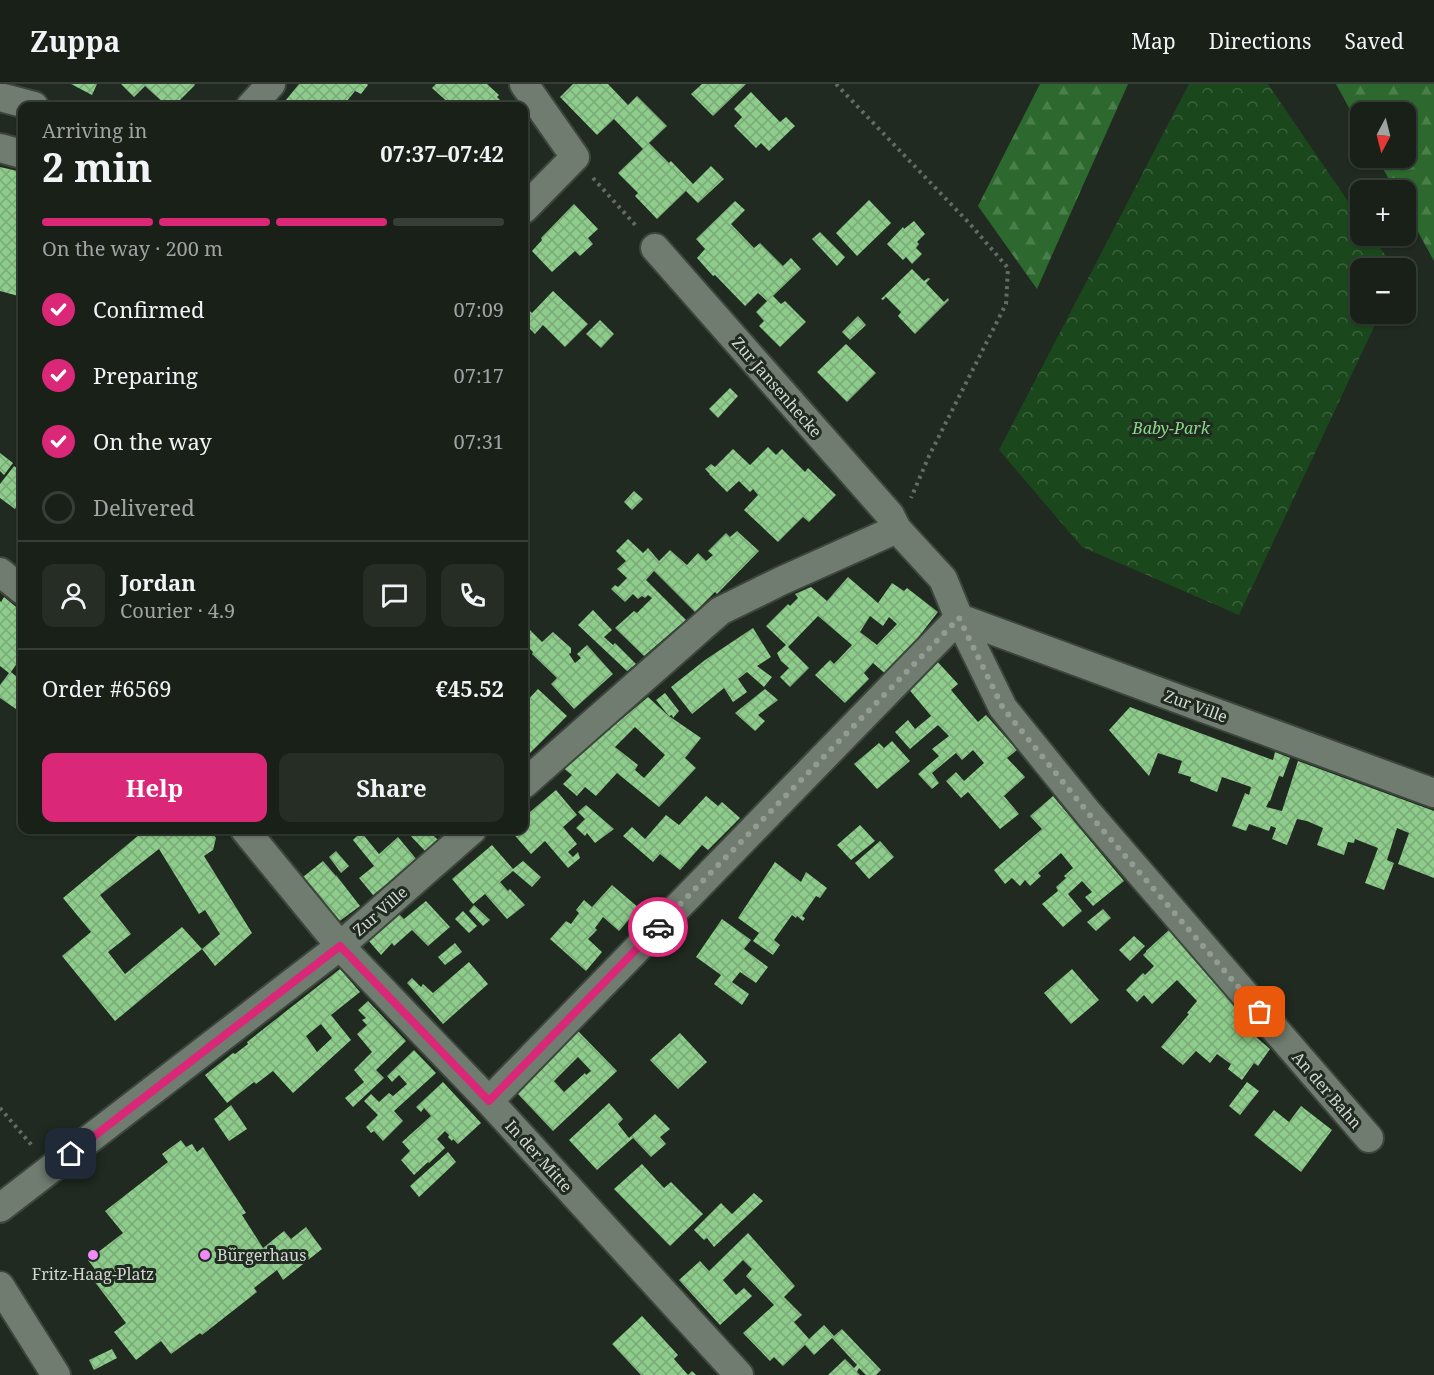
<!DOCTYPE html>
<html lang="en">
<head>
<meta charset="utf-8">
<style>
  :root { --surface:#182018; --page:#252d25; --text:#f1f3f6; --muted:#9fa3a2; --line:#363e37; --accent:#db2777 }
  body { margin:0; font-family:"Noto Serif",serif; background:var(--page); color:var(--text); height:100vh; display:flex; flex-direction:column; font-size:22px; white-space:nowrap }
  * { box-sizing:border-box; margin:0 }
  p { font-size:20px; color:var(--muted) }
  .icon { flex:none; width:33px; height:33px; fill:none; stroke:currentColor; stroke-width:2; stroke-linecap:round; stroke-linejoin:round }
  .map { position:relative; flex:1; overflow:hidden }
  .drawer { position:absolute; left:18px; top:18px; width:510px; height:732px; display:flex; flex-direction:column; background:var(--surface); border-radius:12px; box-shadow:0 2px 4px #0004,0 0 0 2px var(--line) }
  .drawer>* { flex:none }
  .needle { width:39px; rotate:187deg }
  .tools { position:absolute; left:1350px; top:18px; display:grid; gap:12px }
  .tools a { display:grid; place-items:center; width:66px; height:66px; border-radius:12px; background:var(--surface); box-shadow:0 2px 4px #0004,0 0 0 2px var(--line); font-size:30px }
  .pin { position:absolute; display:grid; place-items:center; width:51px; height:51px; color:#fff; margin:-26px; border-radius:12px; box-shadow:0 3px 9px #0006 }
  .courier { position:absolute; display:grid; place-items:center; width:60px; height:60px; margin:-30px; border:4px solid #db2777; border-radius:50%; background:#fff; color:#222; box-shadow:0 2px 8px #0007 }
  .head em { font-style:normal; font-weight:700 }
  .head div { display:flex; flex-direction:column-reverse }
  .head { display:flex; align-items:center; justify-content:space-between; height:102px; padding:0 24px }
  h1 { font-size:39px; font-weight:700; line-height:45px }
  .bar { display:grid; grid-template-columns:repeat(4,1fr); gap:9px 6px; align-content:center; height:72px; padding:0 24px }
  .bar i { height:8px; border-radius:4px; background:var(--line) }
  .bar .on { background:var(--accent) }
  .bar p { grid-column:span 4 }
  .line { display:flex; align-items:center; gap:15px; padding:0 24px; border-top:2px solid var(--line) }
  .line div { flex:1 }
  .round { display:grid; place-items:center; flex:none; width:63px; height:63px; border-radius:12px; background:var(--page) }
  ol { padding:0 24px; list-style:none }
  li { display:flex; align-items:center; gap:18px; height:66px }
  li p { margin-inline-start:auto }
  li .icon { padding:6px; border-radius:50%; background:var(--accent); color:#fff; stroke-width:4 }
  li:last-child { color:var(--muted) }
  li i { width:33px; height:33px; border:3px solid var(--line); border-radius:50% }
  .button { display:flex; gap:12px; margin-top:auto; padding:12px 24px }
  .button a { flex:1; height:69px; border-radius:12px; background:var(--accent); color:#fff; font-size:24px; font-weight:700; line-height:69px; text-align:center }
  .button a+a { background:var(--page); color:var(--text) }
  header { display:flex; align-items:center; gap:36px; box-sizing:border-box; height:84px; padding:0 30px; background:var(--surface); border-bottom:2px solid var(--line) }
  header strong { font-size:28px }
  nav { display:flex; gap:33px; margin-inline-start:auto; font-size:21px }
  .map>svg:first-child { display:block }
  .forest { fill:url(#forest-firs) }
  .park { fill:url(#park-crowns) }
  .building { fill:url(#building-cross-hatch); fill-rule:evenodd }
  .lines { fill:none; stroke-linecap:round; stroke-linejoin:round }
  .minor-casing { stroke:#3d463d; stroke-width:32 }
  .path { stroke:#636c63; stroke-width:4; stroke-dasharray:3 4.5; stroke-linecap:butt }
  .minor { stroke:#707c6f; stroke-width:28 }
  .done { stroke:#939b93; stroke-width:6; stroke-dasharray:0 10.8 }
  .route { stroke:#db2777; stroke-width:8 }
  .poi-dot { fill:#ee8bf8; stroke:#202a20; stroke-width:2 }
  .labels { text-anchor:middle; stroke-width:6; stroke-linejoin:round; paint-order:stroke }
  .street-label { font-size:16px; fill:#d1d8d1; stroke:#202a20 }
  .park-label { font-size:16px; font-style:italic; fill:#87d986; stroke:#202a20 }
  .poi-label { font-size:16px; fill:#d1d8d1; stroke:#202a20; text-anchor:start }
</style>
</head>
<body>
<header>
<strong>Zuppa</strong>
<nav><a>Map</a><a>Directions</a><a>Saved</a></nav>
</header>
<div class="map">
<svg width="1434" height="1291" viewBox="0 0 1434 1291">
  <defs>
    <pattern id="forest-firs" width="22" height="20" patternUnits="userSpaceOnUse" patternTransform="scale(1.5)"><rect width="22" height="20" fill="#2d692e"/><path d="M5 1l3.5 6h-7zM16 11l3.5 6h-7z" fill="#4a7e4b"/></pattern>
    <pattern id="park-crowns" width="20" height="18" patternUnits="userSpaceOnUse" patternTransform="scale(1.5)"><rect width="20" height="18" fill="#1b471c"/><path d="M2 6a3 3 0 1 1 6 0M12 15a3 3 0 1 1 6 0" fill="none" stroke="#3b613c"/></pattern>
    <pattern id="building-cross-hatch" width="8" height="8" patternUnits="userSpaceOnUse" patternTransform="scale(1.5)"><rect width="8" height="8" fill="#8dcc8b"/><path d="M0 0l8 8M0 8l8-8" fill="none" stroke="#7aa978"/></pattern>
  </defs>
  <rect width="100%" height="100%" fill="#202a20"/>
  <g class="forest">
    <path d="M1040,0H1128L1037,205L978,122Z"/>
    <path d="M1336,0H1434V177L1406,126V106H1395L1377,74H1406V28H1360V44Z"/>
  </g>
  <path class="park" d="M1189,0H1268L1360,135V152H1372L1394,184H1360V230H1380L1239,531L1082,463L999,366Z"/>
  <g class="building">
    <path d="M71,0H97L92,11Z"/>
    <path d="M121,0H194L195,1L174,22H167L145,2L134,13Z"/>
    <path d="M299,0H367L368,1L361,10L355,7L343,22H281Z"/>
    <path d="M436,0H487L499,11L497,13L504,20L501,22H452L432,4Z"/>
    <path d="M573,0H608L628,21L637,12L667,42L649,59L669,79L671,77L693,100L711,82L724,95L698,119L686,107L657,135L635,112L638,109L618,89L643,65L614,35L597,51L560,13Z"/>
    <path d="M702,0H746L713,32L691,10Z"/>
    <path d="M751,8L780,38L786,33L795,42L769,67L761,59L756,64L734,42L742,33L734,25Z"/>
    <path d="M0,83L22,88V213L0,207Z"/>
    <path d="M869,116L891,139L857,172L836,149Z"/>
    <path d="M735,117L745,126L731,140L754,164L760,159L783,182L791,174L801,185L773,212L781,220L785,217L806,238L780,263L759,242L764,237L756,228L767,217L758,209L745,222L715,191L713,192L697,174L705,165L696,155Z"/>
    <path d="M574,120L598,145L588,154L593,160L580,172L575,167L552,188L532,167L542,156L541,154Z"/>
    <path d="M914,137L925,150L917,158L919,160L916,164L922,170L912,180L906,173L903,176L887,160L903,143L904,145Z"/>
    <path d="M820,148L845,173L837,182L812,155Z"/>
    <path d="M912,185L924,197L928,194L930,195L926,199L944,218L948,214L949,216L915,250L898,232L901,228L886,213L883,216L881,215Z"/>
    <path d="M553,207L588,240L565,263L543,241L535,250L524,239V224L525,223L532,229Z"/>
    <path d="M858,232L866,241L850,256L842,248Z"/>
    <path d="M600,236L614,250L601,264L586,250Z"/>
    <path d="M846,260L876,289L847,318L817,288Z"/>
    <path d="M730,304L738,312L718,334L709,325Z"/>
    <path d="M768,363L776,371L782,365L805,388L808,384L836,411L809,438L803,433L778,458L744,426L758,411L753,405L750,408L739,397L727,408L709,390H710L705,385L711,380L715,383L733,365L750,381Z"/>
    <path d="M0,369L13,379L4,391L0,387Z"/>
    <path d="M14,382L22,388V415L15,425L0,414V400Z"/>
    <path d="M634,407L643,415L632,426L624,418Z"/>
    <path d="M737,447L759,467L717,510L715,508L695,528L654,487L646,496L686,536L644,572L615,544L634,527L637,529L652,514L648,511L645,514L642,512L638,515L633,510L625,518L611,505L615,501L618,503L627,494L617,485L626,477L616,467L628,455L643,469L648,464L659,477L670,466L687,481L698,469L706,477L713,471L708,467L726,449L730,453Z"/>
    <path d="M848,493L878,519L892,499L904,507L907,504L938,528L888,592L873,579L864,589L869,595L845,619L815,591L830,576L834,580L852,561L818,532L788,563L809,584L790,603L780,593L789,584L781,577L777,569L786,561L766,542L788,520L790,522L798,514L795,510L811,503L827,517ZM870,532L883,542L889,533L897,540L877,561L860,548Z"/>
    <path d="M4,513L21,527L18,531L22,534V572L11,588L22,597V617L16,625L0,614V601L9,589L0,582V517L1,518Z"/>
    <path d="M593,526L612,546L604,553L613,561L615,559L636,580L627,587L578,541Z"/>
    <path d="M524,540L542,558L553,548L571,564V569L569,570L575,579L581,574L577,570L587,561L613,590L574,625L551,600L557,594L532,570L533,568L524,559Z"/>
    <path d="M753,544L771,573L757,582L772,593L764,603L747,588L738,595L747,608L733,618L724,604L692,630L671,603L705,576Z"/>
    <path d="M936,576L958,600L951,606L978,638L986,631L1017,666L1007,674L1025,693L1004,712L1019,730L1000,745L968,708L961,714L946,697L956,688L964,697L984,679L973,666L962,676L956,669L932,689L939,699L932,705L918,690L939,672L932,665L949,652L938,641L910,665L895,648L908,636L915,645L931,632L907,603Z"/>
    <path d="M538,605L567,632L524,675V620Z"/>
    <path d="M765,605L778,616L758,631L765,637L755,647L735,629Z"/>
    <path d="M665,609L679,627L673,634L672,631L669,632L656,616Z"/>
    <path d="M648,613L669,632L701,654L685,674L696,684L659,723L617,689L596,712L585,703L577,712L563,700L572,691L563,684ZM635,643L665,671L644,694L635,686L638,681L615,663Z"/>
    <path d="M1130,623L1273,676L1275,668L1290,674L1283,693L1279,692L1270,717H1269L1266,723L1282,727L1298,677L1434,727V794L1398,780L1409,749L1397,744L1387,776L1394,779L1384,806L1365,799L1378,764L1355,755L1354,759L1348,758L1344,771L1317,761L1323,744L1307,737L1297,735L1287,761L1272,755L1276,744L1271,742L1269,747L1249,740L1246,747L1232,742L1245,709L1249,711L1251,703L1222,693L1217,708L1190,697L1191,693L1178,689L1182,677L1158,669L1149,692L1109,646Z"/>
    <path d="M892,657L910,677L877,705L854,680L879,659L884,664Z"/>
    <path d="M556,706L577,731L563,743L577,760L568,768L573,773L578,768L580,774L568,784L545,757L531,770L510,746H524V733Z"/>
    <path d="M706,712L718,722L722,718L740,734L708,766L702,761L680,786L660,770L653,778L623,752L632,743L645,755L666,731L679,741Z"/>
    <path d="M1053,712L1124,797L1093,822L1085,813L1092,808L1082,797L1068,810L1082,827L1063,843L1042,820L1058,807L1056,803L1066,794L1064,792L1073,784L1061,769L1038,789L1041,792L1030,802L1025,796L1020,802L1012,794L1005,800L994,786L1042,745L1030,732Z"/>
    <path d="M586,721L614,745L595,759L587,749L585,752L576,744L585,735L578,728Z"/>
    <path d="M860,741L875,757L851,776L837,761Z"/>
    <path d="M145,746H149L151,749L157,746H165L168,750L176,746H210L216,754L213,766L204,772L252,849L215,882L202,865L115,937L62,872L91,848L63,814ZM159,765L199,830L205,826L220,850L202,865L182,843L125,890L108,868L131,850L100,811Z"/>
    <path d="M405,746H428L439,757L426,768Z"/>
    <path d="M361,748L379,770L398,753L417,776L373,811L359,794L374,782L353,756Z"/>
    <path d="M880,757L894,773L869,795L855,779Z"/>
    <path d="M492,761L513,785L523,777L541,793L532,803L513,787L500,798L508,807L510,805L525,821L507,835L485,810L473,820L452,795Z"/>
    <path d="M336,767L349,782L341,789L329,773Z"/>
    <path d="M323,777L336,792V791L360,822L337,839L303,793Z"/>
    <path d="M775,778L801,798L806,788L827,804L820,814L816,812L802,832L805,834L803,837L797,832L796,834L792,831L774,856L780,861L773,871L753,857L759,849L738,834Z"/>
    <path d="M612,801L639,824L619,847L603,833L595,844L597,846L588,855L602,868L586,887L550,855L566,837L571,840L579,829L576,826L584,816L592,823Z"/>
    <path d="M426,817L450,843L428,862L412,846L394,862L392,859L381,871L368,856L399,830L404,835Z"/>
    <path d="M474,821L490,836L483,842L469,827Z"/>
    <path d="M1103,825L1111,834L1096,847L1087,838Z"/>
    <path d="M463,827L477,842L469,849L455,835Z"/>
    <path d="M722,835L751,856L744,865L768,883L756,899L740,888L732,898L749,910L742,921L714,900L721,891L696,873Z"/>
    <path d="M1169,846L1250,926L1240,939L1256,951L1255,952L1270,965L1258,982L1254,979L1242,996L1228,985L1231,980L1217,970L1210,979L1196,967L1183,981L1161,963L1189,930L1187,929L1197,917L1177,896L1152,920L1144,911L1137,918L1126,906L1143,889L1145,891L1154,882L1143,871L1146,868V867Z"/>
    <path d="M1134,852L1145,862L1130,877L1119,866Z"/>
    <path d="M455,859L462,868L445,881L438,873Z"/>
    <path d="M469,878L488,900L443,940L407,899L412,894L421,903L423,900L433,909Z"/>
    <path d="M340,885L360,908L331,931L351,956L293,1009L273,987L256,1000L254,998L227,1019L205,991L233,969L235,970L248,960L247,958L285,928ZM321,940L332,954L317,968L306,952Z"/>
    <path d="M1072,885L1099,916L1071,940L1044,909Z"/>
    <path d="M368,917L406,957L376,986L384,994L353,1023L345,1014L364,998L354,986L372,968L357,950L367,941L362,936L366,934L358,926Z"/>
    <path d="M578,947L617,987L553,1047L516,1008ZM578,973L591,987L586,991L585,989L564,1008L554,997Z"/>
    <path d="M680,949L707,978L678,1005L650,976Z"/>
    <path d="M414,966L436,989L394,1027L403,1037L383,1057L374,1047L371,1049L366,1043L378,1031L364,1017L371,1010L379,1018L389,1009L393,1012L407,1000L399,991L392,998L387,992Z"/>
    <path d="M443,998L481,1039L458,1060L453,1055L452,1057L448,1053L449,1051L445,1047L437,1055L445,1064L429,1079L428,1078L414,1091L401,1076L410,1067L402,1058L431,1032L424,1024L421,1028L416,1023Z"/>
    <path d="M1247,998L1259,1007L1240,1031L1229,1022Z"/>
    <path d="M609,1019L623,1035L618,1040L629,1054L655,1030L670,1045L660,1053L666,1060L651,1073L633,1054L597,1086L569,1056Z"/>
    <path d="M231,1021L247,1045L229,1057L214,1035Z"/>
    <path d="M1301,1022L1332,1046L1301,1088L1254,1051L1274,1026L1289,1038Z"/>
    <path d="M181,1056L186,1063L192,1060L197,1068L203,1063L246,1129L242,1131L263,1164L284,1147L291,1155L306,1143L322,1165L283,1196L277,1186L254,1204L257,1208L202,1251L200,1249L171,1270L161,1257L136,1276L114,1248L126,1239L91,1193L97,1188L88,1176L123,1149L105,1127L168,1078L162,1070Z"/>
    <path d="M448,1068L456,1078L419,1113L410,1102Z"/>
    <path d="M642,1080L664,1104L671,1098L703,1130L670,1162L614,1105Z"/>
    <path d="M754,1109L763,1117L714,1163L707,1154L704,1156L694,1146L721,1119L732,1130Z"/>
    <path d="M748,1149L795,1202L784,1213L802,1231L794,1238L809,1255L824,1241L834,1252L842,1245L881,1286L876,1291H866L859,1284L857,1288L860,1291H828L845,1275L854,1284L857,1281L832,1254L814,1271L805,1261L783,1282L774,1273L770,1277L743,1249L774,1221L746,1192L752,1185L743,1176L723,1196L736,1211L744,1204L752,1212L720,1241L679,1196L700,1177L709,1187Z"/>
    <path d="M642,1232L678,1271L674,1275L688,1291L692,1287L696,1291H641L612,1260Z"/>
    <path d="M112,1265L117,1274L94,1286L89,1276Z"/>
  </g>
  <g class="lines">
    <g class="minor-casing">
      <g id="minor">
        <path d="M0,13L34,22"/>
        <path d="M251,22L271,0"/>
        <path d="M0,64L22,70"/>
        <path d="M524,125L575,73L524,0"/>
        <path d="M655,164L890,431L897,445L943,495L959,534L1003,624L1089,730L1369,1054"/>
        <path d="M0,488L22,506"/>
        <path d="M959,534L1434,709"/>
        <path d="M524,700L720,527L781,497L897,445"/>
        <path d="M245,746L340,862L489,1017L739,1291"/>
        <path d="M489,1017L959,534"/>
        <path d="M0,1124L340,862L472,746"/>
        <path d="M0,1202L56,1291"/>
      </g>
    </g>
    <g class="path">
      <path d="M836,0L970,140L1008,184L1006,220L929,372L911,414"/>
      <path d="M593,94L638,144"/>
      <path d="M0,1024L34,1064"/>
    </g>
    <use href="#minor" class="minor"/>
  </g>
  <g class="lines">
    <path class="done" d="M658,843L959,534L1003,624L1089,730L1260,928"/>
    <path class="route" d="M71,1070L340,862L489,1017L658,843"/>
  </g>
  <g class="poi-dot">
    <circle cx="93" cy="1171" r="6"/>
    <circle cx="205" cy="1171" r="6"/>
  </g>
  <g class="labels">
    <g class="street-label">
      <text transform="translate(777 303) rotate(49)" y="6">Zur Jansenhecke</text>
      <text transform="translate(1196 622) rotate(20)" y="6">Zur Ville</text>
      <text transform="translate(380 827) rotate(-41)" y="6">Zur Ville</text>
      <text transform="translate(1327 1006) rotate(49)" y="6">An der Bahn</text>
      <text transform="translate(539 1072) rotate(48)" y="6">In der Mitte</text>
    </g>
    <g class="park-label">
      <text x="1171" y="350">Baby-Park</text>
    </g>
    <g class="poi-label">
      <text x="217" y="1177">Bürgerhaus</text>
      <text x="93" y="1196" text-anchor="middle">Fritz-Haag-Platz</text>
    </g>
  </g>
</svg>
<div class="tools">
<a><svg class="needle" viewBox="-14 -14 28 28"><path d="M0-13l5 13h-10z" fill="#e53935"/><path d="M0 13l5-13h-10z" fill="#9fa3a2"/></svg></a>
<a>+</a>
<a>−</a>
</div>
<div class="pin" style="left:1260px;top:928px;background:#ea580c"><svg class="icon" aria-label="bag" viewBox="0 0 24 24"><path d="M5 8h14l-1 12H6zM9 8a3 3 0 0 1 6 0"/></svg></div>
<div class="pin" style="left:71px;top:1070px;background:#1f2937"><svg class="icon" aria-label="home" viewBox="0 0 24 24"><path d="M3 11l9-7 9 7M6 9v11h12V9"/></svg></div>
<div class="courier" style="left:658px;top:843px"><svg class="icon" aria-label="car" viewBox="0 0 24 24"><path d="M5 17H2v-5l4-1 3-4h7l3 4 3 1v5h-3M9 17h6M6 11h13"/><circle cx="7" cy="17" r="2"/><circle cx="17" cy="17" r="2"/></svg></div>
<section class="drawer">
<div class="head"><div><h1>2 min</h1><p>Arriving in</p></div><em>07:37–07:42</em></div>
<div class="bar"><i class="on"></i><i class="on"></i><i class="on"></i><i></i><p>On the way · 200 m</p></div>
<ol>
<li><svg class="icon" aria-label="check" viewBox="0 0 24 24"><path d="M5 12l5 5 9-10"/></svg>Confirmed<p>07:09</p></li>
<li><svg class="icon" aria-label="check" viewBox="0 0 24 24"><path d="M5 12l5 5 9-10"/></svg>Preparing<p>07:17</p></li>
<li><svg class="icon" aria-label="check" viewBox="0 0 24 24"><path d="M5 12l5 5 9-10"/></svg>On the way<p>07:31</p></li>
<li><i></i>Delivered</li>
</ol>
<div class="line" style="height:108px"><a class="round"><svg class="icon" aria-label="person" viewBox="0 0 24 24"><circle cx="12" cy="8" r="4"/><path d="M4 21q1-7 8-7t8 7"/></svg></a><div><b>Jordan</b><p>Courier · 4.9</p></div><a class="round"><svg class="icon" aria-label="chat" viewBox="0 0 24 24"><path d="M4 5h16v11H9l-5 4z"/></svg></a><a class="round"><svg class="icon" aria-label="phone" viewBox="0 0 24 24"><path d="M5 4h4l2 5-3 2q2 4 5 5l2-3 5 2v4C11 20 4 13 5 4z"/></svg></a></div>
<div class="line" style="height:78px"><div>Order #6569</div><b>€45.52</b></div>
<div class="button"><a>Help</a><a>Share</a></div>
</section>
</div>
</body>
</html>
